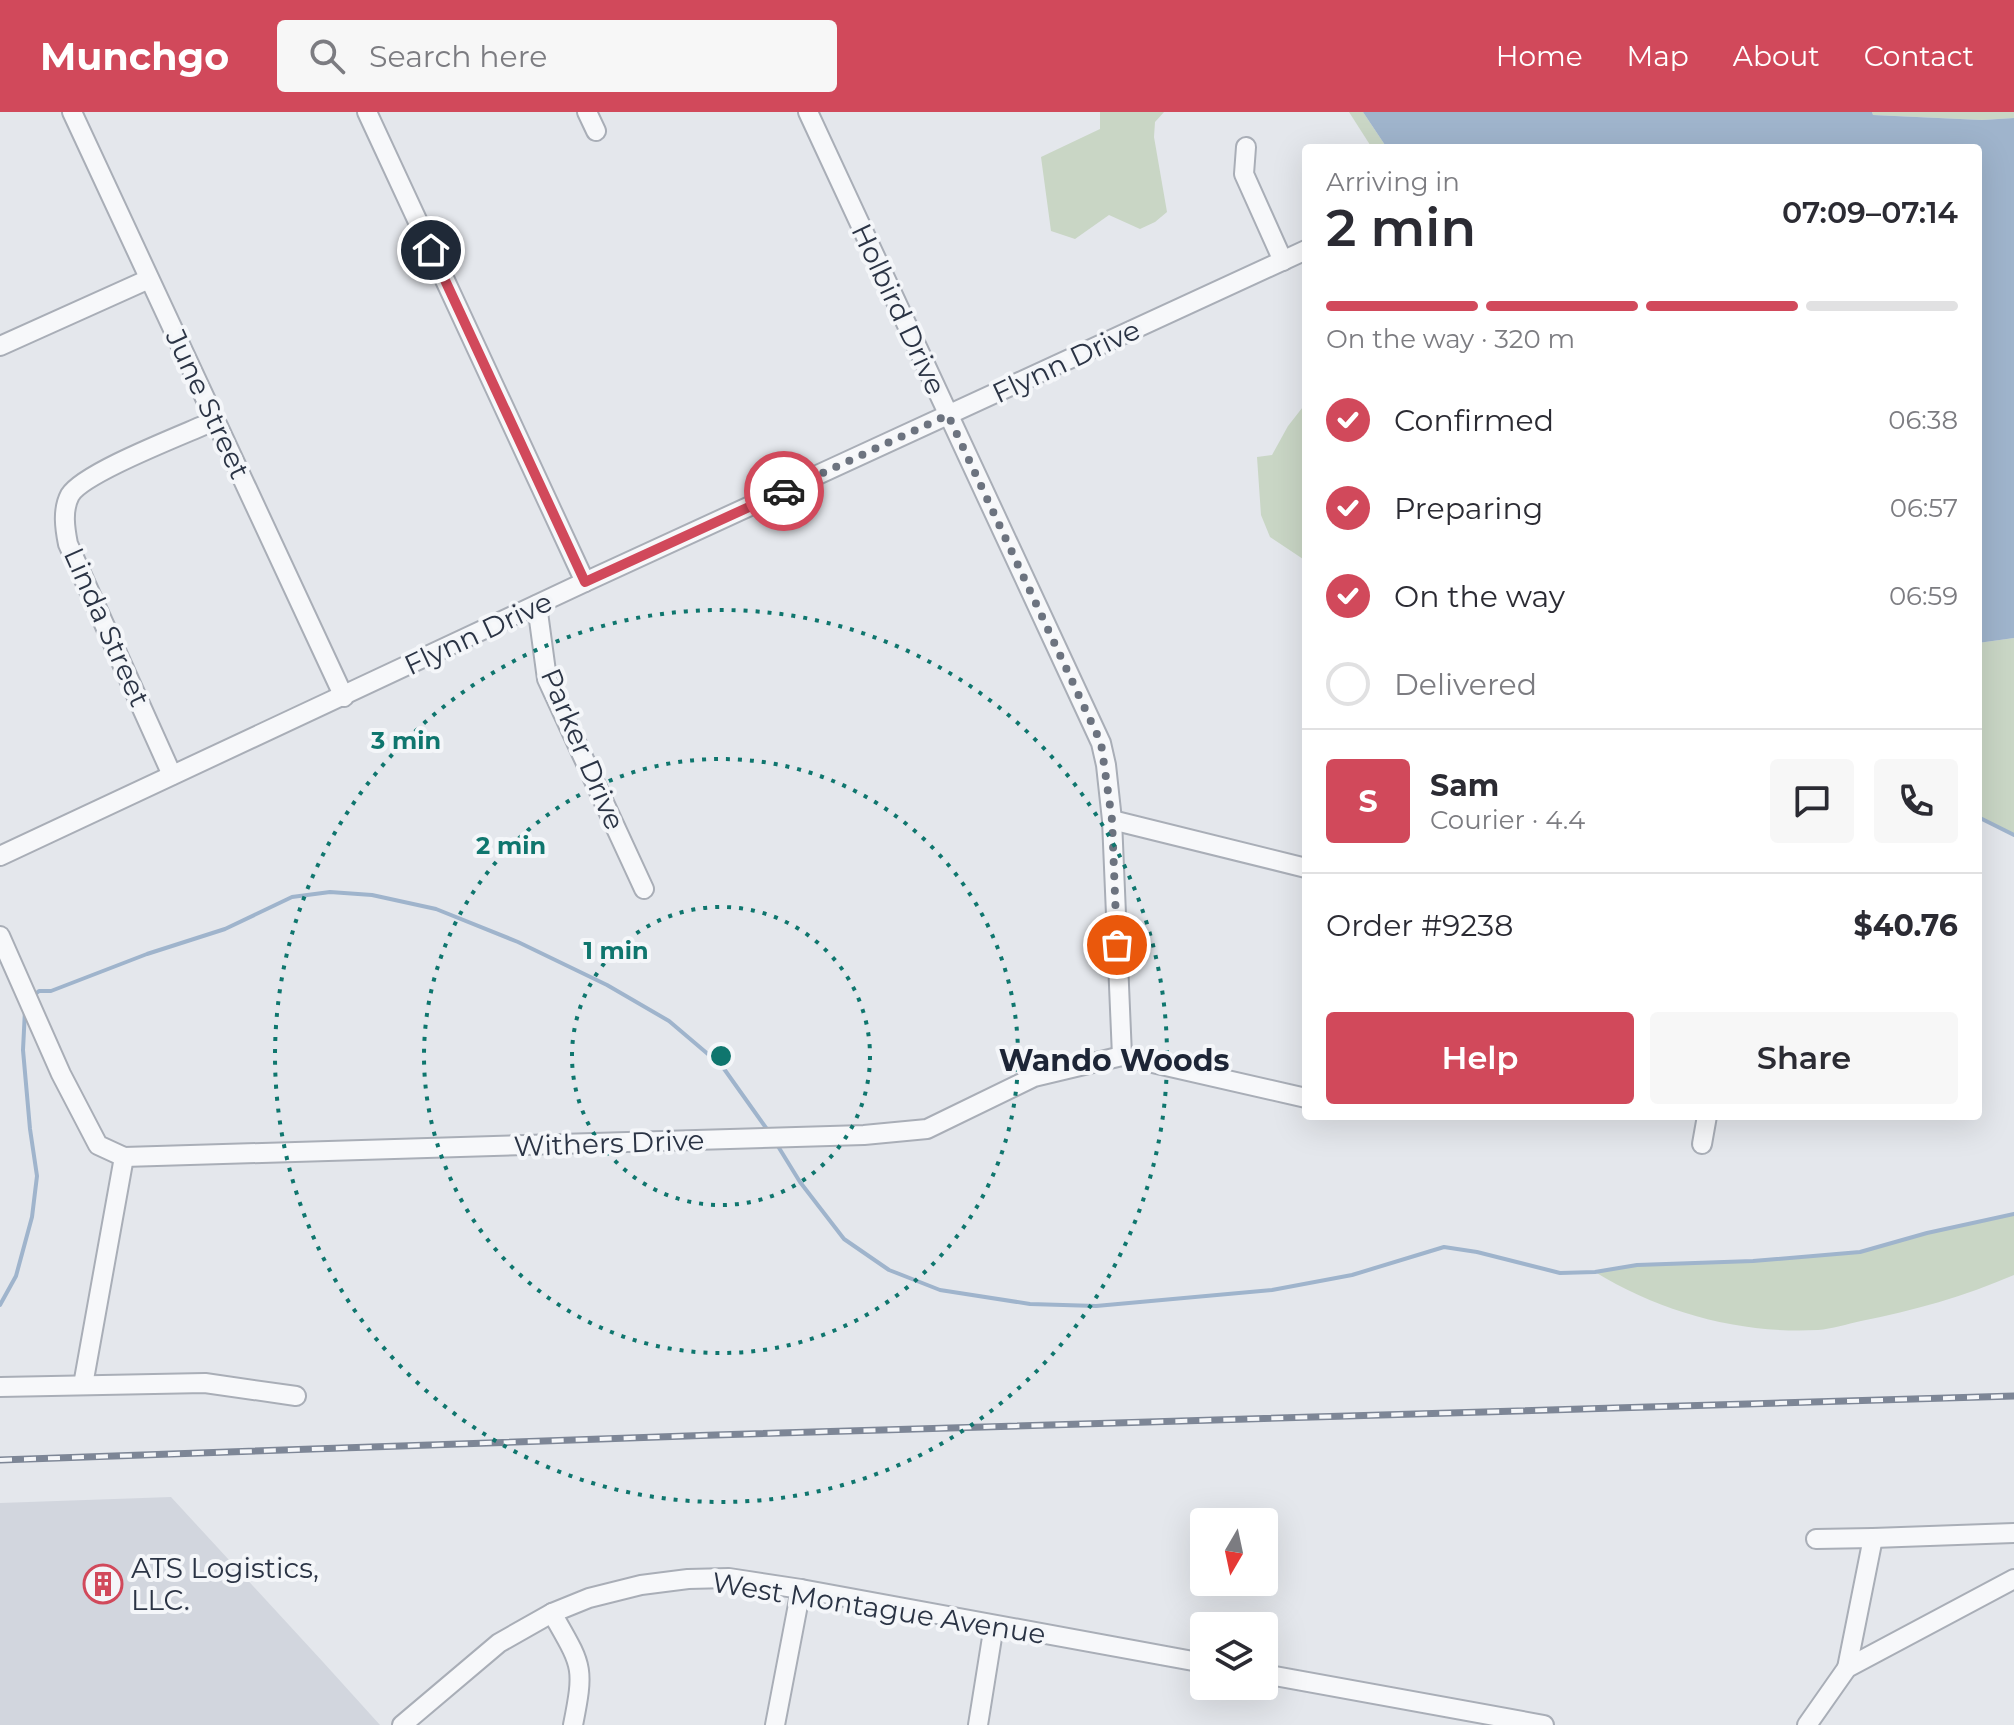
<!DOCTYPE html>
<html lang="en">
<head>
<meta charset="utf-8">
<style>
  :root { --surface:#fff; --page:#f7f7f7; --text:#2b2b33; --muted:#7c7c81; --line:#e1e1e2; --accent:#d1495b }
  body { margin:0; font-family:Montserrat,sans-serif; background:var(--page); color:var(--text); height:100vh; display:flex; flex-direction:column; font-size:30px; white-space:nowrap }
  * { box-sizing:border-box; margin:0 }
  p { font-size:26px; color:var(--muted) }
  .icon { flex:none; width:44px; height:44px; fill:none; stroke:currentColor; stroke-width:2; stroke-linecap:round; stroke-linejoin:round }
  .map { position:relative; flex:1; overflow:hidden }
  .drawer { position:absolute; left:1302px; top:32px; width:680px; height:976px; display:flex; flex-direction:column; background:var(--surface); border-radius:8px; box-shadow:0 8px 32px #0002 }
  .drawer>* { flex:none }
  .needle { width:52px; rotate:189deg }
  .tools { position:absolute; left:1190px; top:1396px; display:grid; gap:16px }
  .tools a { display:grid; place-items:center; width:88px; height:88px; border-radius:8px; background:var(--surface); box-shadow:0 8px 32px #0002; font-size:40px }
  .pin { position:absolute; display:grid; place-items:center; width:68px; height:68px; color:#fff; margin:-34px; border:4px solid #fff; border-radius:50%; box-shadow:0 2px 8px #0007 }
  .courier { position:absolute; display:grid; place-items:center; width:80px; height:80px; margin:-40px; border:6px solid #d1495b; border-radius:50%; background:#fff; color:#222; box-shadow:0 2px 10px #0007 }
  .overview em { font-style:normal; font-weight:600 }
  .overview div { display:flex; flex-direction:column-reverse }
  .overview { display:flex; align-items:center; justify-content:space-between; height:136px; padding:0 24px }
  h1 { font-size:52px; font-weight:600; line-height:60px }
  .bar { display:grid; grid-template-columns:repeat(4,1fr); gap:12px 8px; align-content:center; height:96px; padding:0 24px }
  .bar i { height:10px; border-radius:6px; background:var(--line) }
  .bar .selected { background:var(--accent) }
  .bar p { grid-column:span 4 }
  .line { display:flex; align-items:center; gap:20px; padding:0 24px; border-top:2px solid var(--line) }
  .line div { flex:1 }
  .round { display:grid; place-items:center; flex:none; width:84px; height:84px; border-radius:8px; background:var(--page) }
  ol { padding:0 24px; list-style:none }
  li { display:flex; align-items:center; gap:24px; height:88px }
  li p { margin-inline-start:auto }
  li .icon { padding:8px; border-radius:50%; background:var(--accent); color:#fff; stroke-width:4 }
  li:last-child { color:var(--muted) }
  li i { width:44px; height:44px; border:4px solid var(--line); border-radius:50% }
  .action { display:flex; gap:16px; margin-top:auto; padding:16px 24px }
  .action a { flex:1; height:92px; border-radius:8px; background:var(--accent); color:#fff; font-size:32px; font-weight:600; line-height:92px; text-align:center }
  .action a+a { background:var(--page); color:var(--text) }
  header { display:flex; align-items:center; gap:48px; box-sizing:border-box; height:112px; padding:0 40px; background:var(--accent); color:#fff }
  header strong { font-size:38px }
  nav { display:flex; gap:44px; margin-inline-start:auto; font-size:28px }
  .search { width:560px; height:72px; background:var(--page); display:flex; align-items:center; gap:20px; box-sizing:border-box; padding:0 28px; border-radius:8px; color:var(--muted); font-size:30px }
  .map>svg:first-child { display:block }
  .built { fill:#d2d6de }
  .green { fill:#c9d6c5 }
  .water { fill:#9fb4cc }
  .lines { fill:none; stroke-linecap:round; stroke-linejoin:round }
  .stream { stroke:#9fb4cc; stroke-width:4 }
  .minor-casing { stroke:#a9aeb7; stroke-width:22 }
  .minor { stroke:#f7f8fa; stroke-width:18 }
  .rail-casing { stroke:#7d8696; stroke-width:7 }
  .rail { stroke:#f4f6f9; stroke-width:4; stroke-dasharray:12; stroke-linecap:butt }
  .done { stroke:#6c737f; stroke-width:8; stroke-dasharray:0 14.4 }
  .route { stroke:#d1495b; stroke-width:10 }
  .ring { fill:none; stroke:#0f766e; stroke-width:4; stroke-dasharray:4 8 }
  .labels { text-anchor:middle; stroke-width:8; stroke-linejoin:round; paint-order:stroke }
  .street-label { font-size:28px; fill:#2b3445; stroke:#f4f6f9 }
  .poi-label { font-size:28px; fill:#2b3445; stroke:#f4f6f9; text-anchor:start }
  .neighbourhood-label { font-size:30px; font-weight:bold; fill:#1d2536; stroke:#f4f6f9 }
  .centre { fill:#0f766e; stroke:#f4f6f9; stroke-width:4 }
  .ring-label { font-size:24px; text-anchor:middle; font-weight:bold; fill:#0f766e; stroke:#f4f6f9; stroke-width:8; stroke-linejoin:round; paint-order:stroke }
</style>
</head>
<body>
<header>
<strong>Munchgo</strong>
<div class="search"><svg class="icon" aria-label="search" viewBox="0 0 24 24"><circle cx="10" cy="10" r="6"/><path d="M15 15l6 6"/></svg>Search here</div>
<nav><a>Home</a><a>Map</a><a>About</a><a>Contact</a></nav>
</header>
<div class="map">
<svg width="2014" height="1613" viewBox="0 0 2014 1613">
  <rect width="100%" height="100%" fill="#e4e7ec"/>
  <path class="built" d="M171,1385L323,1550L380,1613H0V1391Z"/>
  <g class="green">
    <path d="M1100,0H1164L1155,10L1154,25L1167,100L1155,110L1140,117L1109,103L1075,127L1051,119L1041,45L1100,17Z"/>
    <path d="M1349,0H1363L1387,36H1372Z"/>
    <path d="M1872,0H2014V6L1982,8L1873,3Z"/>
    <path d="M1306,291V449L1270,425L1261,403L1257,345L1272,343L1288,314Z"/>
    <path d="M2014,526V723L1978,705V531Z"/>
    <path d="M2014,1102V1163C1965,1184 1913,1199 1861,1209C1847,1212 1832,1217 1818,1218C1740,1222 1662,1201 1595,1160L1637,1153L1753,1149L1860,1140L1927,1121Z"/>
  </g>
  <path class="water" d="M1363,0H1872L1873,3L1982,8L2014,6V526L1978,531V36H1387Z"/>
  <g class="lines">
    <g class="stream">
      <path d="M1978,705L2014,723"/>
      <path d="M33,884L39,879H51L147,842L225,817L292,785L330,780L372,783L436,797L518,830L607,873L669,909L722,954L769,1020"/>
      <path d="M776,1031L800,1070L844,1127L889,1158L940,1178L1030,1192L1096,1194L1272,1178L1352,1163L1444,1135L1477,1140L1560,1161L1595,1160L1637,1153L1753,1149L1860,1140L1927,1121L2014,1102"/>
      <path d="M0,1193L16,1164L32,1105L37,1064L30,1017L23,938L25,898"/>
    </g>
    <g class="minor-casing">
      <g id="minor">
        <path d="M72,0L344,585"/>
        <path d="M367,0L585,470"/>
        <path d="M587,0L596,19"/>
        <path d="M808,0L1101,631L1106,653L1112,708L1122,944"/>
        <path d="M1246,35L1244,62L1283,149"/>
        <path d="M0,234L149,167"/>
        <path d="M537,493L547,567L644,777"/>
        <path d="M172,663L68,432C65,417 62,398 70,383C84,360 188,321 216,308"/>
        <path d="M1112,708L1306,756"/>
        <path d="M0,744L585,470L1306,138"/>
        <path d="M0,824L61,962L98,1033L124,1045L864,1023L927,1017L1034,965L1122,944L1306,986"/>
        <path d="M1702,1032L1707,1004"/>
        <path d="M83,1273L124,1045"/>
        <path d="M0,1275L205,1271L296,1284"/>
        <path d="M1873,1426L2014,1421"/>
        <path d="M1816,1427L1873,1426L1847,1556"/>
        <path d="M552,1501C582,1554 585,1553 573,1613"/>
        <path d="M1264,1562L1544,1613"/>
        <path d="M402,1613L499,1531L552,1501L589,1486L641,1473L688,1467L729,1466L801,1477L1204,1551"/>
        <path d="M775,1613L801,1477"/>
        <path d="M978,1613L994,1513"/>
        <path d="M1807,1613L1847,1556L2014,1467"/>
      </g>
    </g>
    <use href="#minor" class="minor"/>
    <g class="rail-casing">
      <path id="rail" d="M0,1348L715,1323L2014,1284"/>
    </g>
    <use href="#rail" class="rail"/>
  </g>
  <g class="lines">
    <path class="done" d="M784,379L948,303L1101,631L1112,708L1117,833"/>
    <path class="route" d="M431,138L585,470L784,379"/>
  </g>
  <g class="ring">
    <circle cx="721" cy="944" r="149"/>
    <circle cx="721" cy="944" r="297"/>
    <circle cx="721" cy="944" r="446"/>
  </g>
  <defs>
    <g id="building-ring" transform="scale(2)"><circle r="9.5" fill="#f4f6f9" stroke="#d1495b" stroke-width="1.5"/><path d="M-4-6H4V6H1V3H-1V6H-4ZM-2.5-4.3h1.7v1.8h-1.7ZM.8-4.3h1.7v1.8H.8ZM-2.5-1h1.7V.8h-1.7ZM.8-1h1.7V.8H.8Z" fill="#d1495b"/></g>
  </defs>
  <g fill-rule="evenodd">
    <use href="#building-ring" x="103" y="1472"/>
  </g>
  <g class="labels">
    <g class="street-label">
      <text transform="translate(899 197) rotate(65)" y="10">Holbird Drive</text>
      <text transform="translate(1066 249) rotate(-25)" y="10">Flynn Drive</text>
      <text transform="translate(208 292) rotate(65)" y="10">June Street</text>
      <text transform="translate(107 515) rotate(66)" y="10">Linda Street</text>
      <text transform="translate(478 521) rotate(-25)" y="10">Flynn Drive</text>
      <text transform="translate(583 637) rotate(67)" y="10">Parker Drive</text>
      <text transform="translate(609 1031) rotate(-2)" y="10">Withers Drive</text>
      <text transform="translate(879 1496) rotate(9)" y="10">West Montague Avenue</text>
    </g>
    <g class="poi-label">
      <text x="131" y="1466">ATS Logistics,<tspan x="131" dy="32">LLC.</tspan></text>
    </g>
    <g class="neighbourhood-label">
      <text x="1114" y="959">Wando Woods</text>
    </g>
  </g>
  <circle cx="721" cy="944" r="12" class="centre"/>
  <g class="ring-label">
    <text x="406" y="637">3 min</text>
    <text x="511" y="742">2 min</text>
    <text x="616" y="847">1 min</text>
  </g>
</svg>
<div class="tools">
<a><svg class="needle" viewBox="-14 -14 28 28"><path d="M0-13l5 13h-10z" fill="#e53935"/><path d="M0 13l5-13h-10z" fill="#7c7c81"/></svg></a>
<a><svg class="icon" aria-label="layers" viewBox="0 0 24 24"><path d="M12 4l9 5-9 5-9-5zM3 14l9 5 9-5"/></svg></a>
</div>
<div class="pin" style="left:1117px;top:833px;background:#ea580c"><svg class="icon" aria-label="bag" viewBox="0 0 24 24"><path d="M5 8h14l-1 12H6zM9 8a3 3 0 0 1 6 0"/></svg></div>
<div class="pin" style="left:431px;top:138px;background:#1f2937"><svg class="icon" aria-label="home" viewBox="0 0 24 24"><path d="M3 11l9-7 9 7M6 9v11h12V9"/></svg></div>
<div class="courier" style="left:784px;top:379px"><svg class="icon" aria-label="car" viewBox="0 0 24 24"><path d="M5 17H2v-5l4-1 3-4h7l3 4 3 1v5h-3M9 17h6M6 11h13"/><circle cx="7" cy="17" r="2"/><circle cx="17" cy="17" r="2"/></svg></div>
<section class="drawer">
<div class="overview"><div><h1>2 min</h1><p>Arriving in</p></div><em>07:09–07:14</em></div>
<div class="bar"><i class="selected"></i><i class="selected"></i><i class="selected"></i><i></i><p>On the way · 320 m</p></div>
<ol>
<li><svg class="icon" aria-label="check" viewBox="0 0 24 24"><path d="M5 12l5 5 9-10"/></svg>Confirmed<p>06:38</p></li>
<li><svg class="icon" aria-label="check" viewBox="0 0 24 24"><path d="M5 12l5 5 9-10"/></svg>Preparing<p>06:57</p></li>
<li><svg class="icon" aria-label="check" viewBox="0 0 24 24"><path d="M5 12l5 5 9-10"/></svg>On the way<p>06:59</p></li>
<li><i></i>Delivered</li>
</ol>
<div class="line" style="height:144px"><b class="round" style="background:var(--accent);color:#fff">S</b><div><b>Sam</b><p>Courier · 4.4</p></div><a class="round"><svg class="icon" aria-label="chat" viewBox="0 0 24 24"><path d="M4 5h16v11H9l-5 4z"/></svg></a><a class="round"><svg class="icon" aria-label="phone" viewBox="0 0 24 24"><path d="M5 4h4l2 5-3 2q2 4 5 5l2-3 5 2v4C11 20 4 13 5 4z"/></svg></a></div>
<div class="line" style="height:104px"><div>Order #9238</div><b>$40.76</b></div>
<div class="action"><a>Help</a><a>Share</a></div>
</section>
</div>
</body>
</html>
